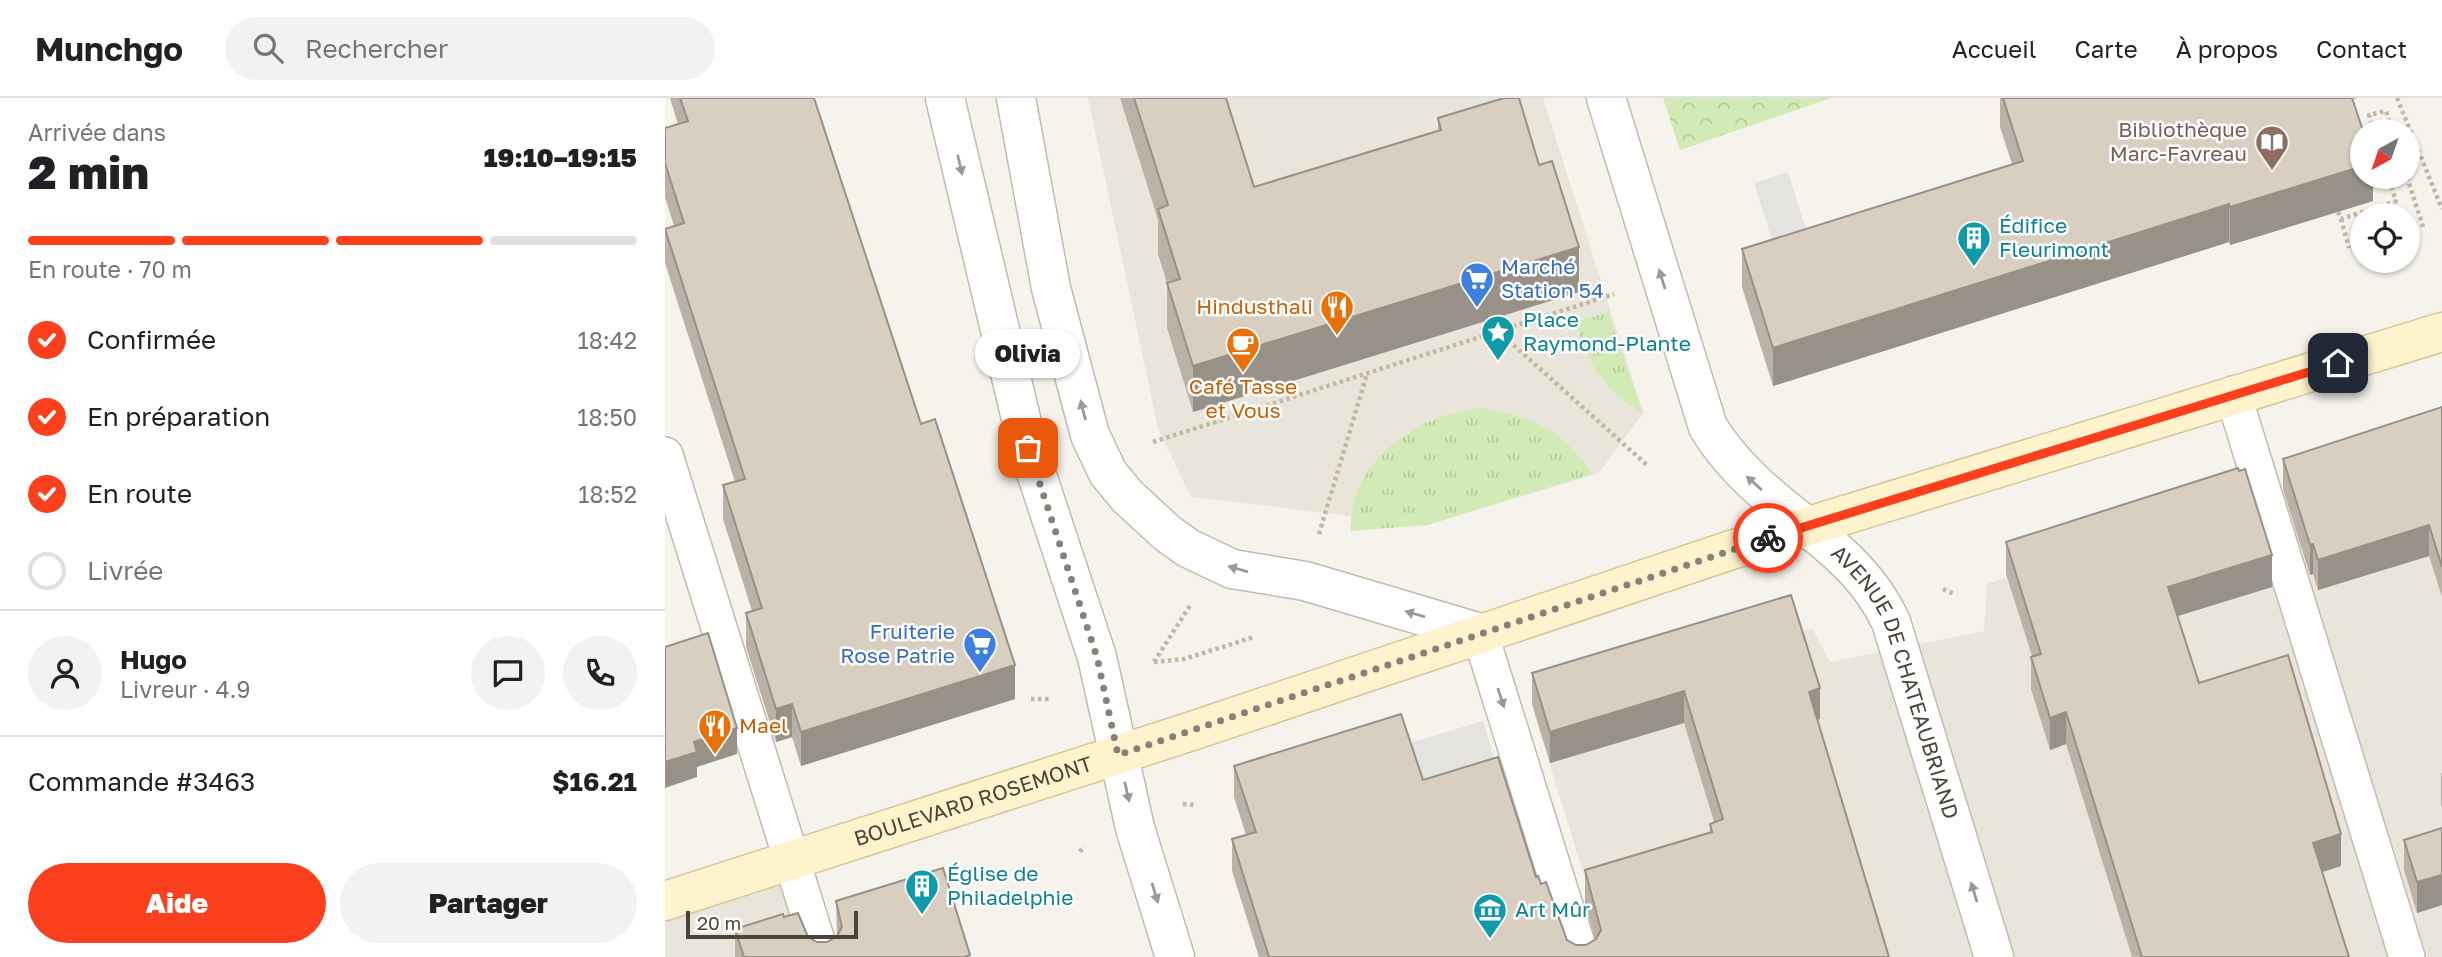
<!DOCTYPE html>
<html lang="fr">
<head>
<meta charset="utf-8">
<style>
  :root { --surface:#fff; --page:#f2f2f2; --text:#202124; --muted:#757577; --line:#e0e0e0; --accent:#fc3f1d }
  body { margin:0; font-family:"Golos Text",sans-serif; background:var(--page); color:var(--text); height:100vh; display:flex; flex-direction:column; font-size:26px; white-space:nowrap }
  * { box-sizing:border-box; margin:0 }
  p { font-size:23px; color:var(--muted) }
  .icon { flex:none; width:38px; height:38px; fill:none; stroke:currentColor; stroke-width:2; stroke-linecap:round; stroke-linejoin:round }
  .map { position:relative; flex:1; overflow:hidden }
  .details { display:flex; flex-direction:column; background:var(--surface); width:665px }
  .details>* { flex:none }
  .needle { width:46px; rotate:220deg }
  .tools { position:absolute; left:1685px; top:21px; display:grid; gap:14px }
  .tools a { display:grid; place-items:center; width:70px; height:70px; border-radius:50%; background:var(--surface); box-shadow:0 2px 5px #0004; font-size:35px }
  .scale { position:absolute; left:21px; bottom:18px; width:172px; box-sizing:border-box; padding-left:7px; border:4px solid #4b4439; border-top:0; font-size:19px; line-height:24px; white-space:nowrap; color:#4b4439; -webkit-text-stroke:5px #fff; paint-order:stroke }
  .pin { position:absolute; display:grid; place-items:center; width:60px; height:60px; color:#fff; margin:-30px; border-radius:14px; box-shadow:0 4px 10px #0006 }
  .courier { position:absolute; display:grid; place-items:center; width:70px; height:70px; margin:-35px; border:5px solid #fc3f1d; border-radius:50%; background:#fff; color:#222; box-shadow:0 2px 9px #0007 }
  .bubble { position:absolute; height:49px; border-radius:24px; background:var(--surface); box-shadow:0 2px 5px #0004; font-size:23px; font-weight:800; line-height:49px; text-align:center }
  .headline em { font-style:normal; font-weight:800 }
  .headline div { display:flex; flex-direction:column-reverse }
  .headline { display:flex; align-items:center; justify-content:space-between; height:119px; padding:0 28px }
  h1 { font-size:46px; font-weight:800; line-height:52px }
  .bar { display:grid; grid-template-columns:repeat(4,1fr); gap:10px 7px; align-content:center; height:84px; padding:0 28px }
  .bar i { height:9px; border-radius:5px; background:var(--line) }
  .bar .active { background:var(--accent) }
  .bar p { grid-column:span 4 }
  .line { display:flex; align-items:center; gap:18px; padding:0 28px; border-top:2px solid var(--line) }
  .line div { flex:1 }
  .round { display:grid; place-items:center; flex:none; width:74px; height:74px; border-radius:37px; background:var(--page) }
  ol { padding:0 28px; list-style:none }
  li { display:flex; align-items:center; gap:21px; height:77px }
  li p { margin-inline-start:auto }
  li .icon { padding:7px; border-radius:50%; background:var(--accent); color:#fff; stroke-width:4 }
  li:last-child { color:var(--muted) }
  li i { width:38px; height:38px; border:4px solid var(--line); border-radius:50% }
  .primary-button { display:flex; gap:14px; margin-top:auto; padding:14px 28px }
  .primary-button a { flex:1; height:80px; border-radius:42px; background:var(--accent); color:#fff; font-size:28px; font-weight:800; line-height:80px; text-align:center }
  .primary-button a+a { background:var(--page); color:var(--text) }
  header { display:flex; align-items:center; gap:42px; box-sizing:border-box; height:98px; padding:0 35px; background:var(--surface); border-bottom:2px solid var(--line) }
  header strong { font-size:33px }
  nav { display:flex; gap:38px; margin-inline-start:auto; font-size:24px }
  .search { width:490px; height:63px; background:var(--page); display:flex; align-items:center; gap:18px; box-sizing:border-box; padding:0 24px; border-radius:38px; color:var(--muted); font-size:26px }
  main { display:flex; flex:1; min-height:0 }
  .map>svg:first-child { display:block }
  .residential { fill:#eae5da }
  .grass { fill:url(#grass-tufts) }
  .forest { fill:url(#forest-crowns) }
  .parking { fill:#e5e3e0 }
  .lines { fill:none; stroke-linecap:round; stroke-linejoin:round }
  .service-casing { stroke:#c2bbae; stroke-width:38 }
  .minor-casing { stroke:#c2bbae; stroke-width:41 }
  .tertiary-casing { stroke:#c2bbae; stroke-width:41 }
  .secondary-casing { stroke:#d6c79b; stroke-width:41 }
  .path { stroke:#c4b79f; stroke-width:4.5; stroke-dasharray:3.5 3.5; stroke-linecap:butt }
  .service { stroke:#fff; stroke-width:35 }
  .minor { stroke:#fff; stroke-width:38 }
  .tertiary { stroke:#fff; stroke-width:38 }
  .secondary { stroke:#fff3cd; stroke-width:38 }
  .wall { fill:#bab2a6 }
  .shaded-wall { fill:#979187 }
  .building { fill:#d8cfc1; stroke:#979187; stroke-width:2 }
  .oneway { fill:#9c9892 }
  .done { stroke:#878178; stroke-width:7; stroke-dasharray:0 12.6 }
  .route { stroke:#fc3f1d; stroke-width:9 }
  .labels { text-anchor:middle; stroke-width:5; stroke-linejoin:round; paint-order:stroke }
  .education-label { font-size:21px; fill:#785e54; stroke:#fff; text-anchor:end }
  .culture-label { font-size:21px; fill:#0d838f; stroke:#fff; text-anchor:start }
  .shop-label { font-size:21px; fill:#366cbe; stroke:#fff; text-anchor:start }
  .food-label { font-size:21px; fill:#c56008; stroke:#fff; text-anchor:end }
  .street-label { font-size:21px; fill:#4b4439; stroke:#fff }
</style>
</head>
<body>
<header>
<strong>Munchgo</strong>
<div class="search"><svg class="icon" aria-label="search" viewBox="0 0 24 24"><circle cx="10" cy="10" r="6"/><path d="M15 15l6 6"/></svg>Rechercher</div>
<nav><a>Accueil</a><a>Carte</a><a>À propos</a><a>Contact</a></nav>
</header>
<main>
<section class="details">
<div class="headline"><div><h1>2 min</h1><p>Arrivée dans</p></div><em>19:10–19:15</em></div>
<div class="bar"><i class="active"></i><i class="active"></i><i class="active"></i><i></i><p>En route · 70 m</p></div>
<ol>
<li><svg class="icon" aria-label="check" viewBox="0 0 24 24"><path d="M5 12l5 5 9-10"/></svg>Confirmée<p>18:42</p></li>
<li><svg class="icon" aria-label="check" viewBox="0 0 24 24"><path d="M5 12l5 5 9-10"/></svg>En préparation<p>18:50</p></li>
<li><svg class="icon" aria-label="check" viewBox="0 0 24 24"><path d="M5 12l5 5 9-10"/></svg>En route<p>18:52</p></li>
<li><i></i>Livrée</li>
</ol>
<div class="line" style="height:126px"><a class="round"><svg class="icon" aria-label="person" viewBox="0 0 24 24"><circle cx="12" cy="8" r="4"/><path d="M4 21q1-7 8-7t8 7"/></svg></a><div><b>Hugo</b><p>Livreur · 4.9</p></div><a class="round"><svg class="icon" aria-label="chat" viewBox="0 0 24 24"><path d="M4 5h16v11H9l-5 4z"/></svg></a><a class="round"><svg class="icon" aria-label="phone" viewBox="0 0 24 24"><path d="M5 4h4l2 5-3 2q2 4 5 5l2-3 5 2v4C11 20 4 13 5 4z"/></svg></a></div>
<div class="line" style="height:91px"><div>Commande #3463</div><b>$16.21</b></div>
<div class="primary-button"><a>Aide</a><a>Partager</a></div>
</section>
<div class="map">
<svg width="1777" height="859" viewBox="0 0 1777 859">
  <defs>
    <pattern id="grass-tufts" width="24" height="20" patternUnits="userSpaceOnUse" patternTransform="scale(1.75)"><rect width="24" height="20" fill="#d2eab5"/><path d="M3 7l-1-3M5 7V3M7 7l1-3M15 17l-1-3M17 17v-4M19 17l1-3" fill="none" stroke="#b6ca9c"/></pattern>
    <pattern id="forest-crowns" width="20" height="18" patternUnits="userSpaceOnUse" patternTransform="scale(1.75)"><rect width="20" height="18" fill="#d2eab5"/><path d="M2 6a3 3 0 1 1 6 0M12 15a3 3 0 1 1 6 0" fill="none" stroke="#b6ca9c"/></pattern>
  </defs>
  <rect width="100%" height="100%" fill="#f6f3ec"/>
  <g class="residential">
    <path d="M423,0H878L978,315L934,375L762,427L526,399L493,330Z"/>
    <path d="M1777,339V859H944L869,615L1147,530L1165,564L1319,533L1322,486Z"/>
    <path d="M127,762L157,859H0V802Z"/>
  </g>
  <g class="grass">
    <path d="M943,214L978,315C942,295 920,264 911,224Z"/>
    <path d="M818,310C869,319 898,332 927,376L762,427L686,433C682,363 756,314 818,310Z"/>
  </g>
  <path class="forest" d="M998,0H1166L1015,52Z"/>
  <g class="parking">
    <path d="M1123,74L1146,148L1112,158L1089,85Z"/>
    <path d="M818,623L835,680L761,703L744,645Z"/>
  </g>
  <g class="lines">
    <g class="service-casing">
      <g id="service">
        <path d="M1568,296L1742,859"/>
        <path d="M0,357L157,859"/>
        <path d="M815,535L916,859"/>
      </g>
    </g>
    <g class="minor-casing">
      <path id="minor" d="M941,0L1043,329C1068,370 1104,399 1141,428"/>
    </g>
    <g class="tertiary-casing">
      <g id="tertiary">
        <path d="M280,0L363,350L432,559L470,730L510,859"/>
        <path d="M351,0L386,190L425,337L443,375L462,398L502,435L523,450L567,471L640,483L815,535"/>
        <path id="s1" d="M1141,428C1177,456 1207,483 1226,524L1329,859"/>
      </g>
    </g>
    <g class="secondary-casing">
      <g id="secondary">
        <path id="s2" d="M0,803L527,633L1069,451L1777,234"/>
      </g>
    </g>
    <g class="path">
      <path d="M1732,0L1777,111"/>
      <path d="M1709,33L1704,17L1721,13L1727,33"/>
      <path d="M1742,79L1758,129"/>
      <path d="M1673,114L1676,121L1731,103L1723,79"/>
      <path d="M1676,121L1684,150"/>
      <path d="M833,233L983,368"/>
      <path d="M488,344L949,196"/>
      <path d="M654,436L702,276"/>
      <path d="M1278,491L1289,496"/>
      <path d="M489,564L519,561L589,539"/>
      <path d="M489,564L526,506"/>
      <path d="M366,601H384"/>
      <path d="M518,706L531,707"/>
      <path d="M415,754L419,748"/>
    </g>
    <use href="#service" class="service"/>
    <use href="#minor" class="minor"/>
    <use href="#tertiary" class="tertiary"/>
    <use href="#secondary" class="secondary"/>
  </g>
  <g class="wall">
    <path d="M5,0H149L256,326L350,601L136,668L127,639L111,644L81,549V515L87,513L58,421V387L70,384L0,165V131L9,128L0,99V30L13,26Z"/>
    <path d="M455,0H561L589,89L773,32V20L914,194L528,314L502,230V185L493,156V122Z"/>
    <path d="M1335,0H1692L1688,2L1708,79V103L1565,147L1564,144L1108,288L1077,189V151L1347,66L1335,29Z"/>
    <path d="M1777,309V499L1764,458L1653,492L1648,476L1645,477L1618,391V361Z"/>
    <path d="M1341,444L1607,489L1512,518L1534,585L1676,768L1657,774L1684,859H1467L1401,646L1385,652L1366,591V559L1367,558L1341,476Z"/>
    <path d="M1126,497L1155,621L1152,622L1224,859H594L567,773V741L581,737L569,699V668L758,682L871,779L876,786L902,842L911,847H921L930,842L920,804V772L1045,735V726L1049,724L1019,625L885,665L867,606V575Z"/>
    <path d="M1776,675H1777V710L1776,706Z"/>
    <path d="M1777,730V807L1752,815L1739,772V742Z"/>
    <path d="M171,803L305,859H70V831L119,819L143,839L152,844H162L172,839Z"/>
  </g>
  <g class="shaded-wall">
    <path d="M1698,68V79H1708V103L1565,147V109Z"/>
    <path d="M1564,106V144L1108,288V250Z"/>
    <path d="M914,149V194L528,314V268Z"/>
    <path d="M1764,427V458L1653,492V462Z"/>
    <path d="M1648,446V476L1645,477V447Z"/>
    <path d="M1607,457V489L1503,521V489Z"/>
    <path d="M350,567V601L136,668V634Z"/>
    <path d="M1155,590V621L1144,625V594Z"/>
    <path d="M1019,593V625L885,665V634Z"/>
    <path d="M127,606V639L111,644V611Z"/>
    <path d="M1401,614V646L1385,652V620Z"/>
    <path d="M72,630V656L32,669V679L0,690V664L29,644Z"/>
    <path d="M1676,736V768L1648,777V745Z"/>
    <path d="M1777,777V807L1752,815V784Z"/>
  </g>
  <g class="building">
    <path d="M15,0H149L256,326L270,321L350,567L136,634L127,606L111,611L81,515L97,510L58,387L80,381L0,131L19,125L0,65V30L23,23Z"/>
    <path d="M469,0H561L589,89L776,32L773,20L839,0H854L874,67L887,63L914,149L528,268L502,185L515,181L493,111L503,107Z"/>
    <path d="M1338,0H1687L1698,33V68L1565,109L1564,106L1108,250L1077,151L1358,63Z"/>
    <path d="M1777,309V469L1764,427L1653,462L1648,446L1645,447L1618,361Z"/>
    <path d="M1573,370L1574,373L1580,371L1607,457L1503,489L1534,585L1623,557L1676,736L1648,745L1684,859H1477L1401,614L1385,620L1366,559L1376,556L1341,444Z"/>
    <path d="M1126,497L1155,590L1144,594L1224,859H604L567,741L591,734L569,668L736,616L758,682L833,659L871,779L873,778L876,786L881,784L902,842L911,847H921L931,841L936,832L920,772L1047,734L1045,726L1058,721L1019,593L885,634L867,575Z"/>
    <path d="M43,535L72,630L29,644L32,654L0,664V549Z"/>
    <path d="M1777,730V777L1752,784L1739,742Z"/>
    <path d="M278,770L305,857L300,859H79L70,831L118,816L119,819L133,815L143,839L152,844H162L172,838L177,829L171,803Z"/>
  </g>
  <defs><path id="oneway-solid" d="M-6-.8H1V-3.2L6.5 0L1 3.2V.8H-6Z" transform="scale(1.75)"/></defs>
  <g class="oneway">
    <use href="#oneway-solid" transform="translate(295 67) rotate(77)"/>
    <use href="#oneway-solid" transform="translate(997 181) rotate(-107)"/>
    <use href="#oneway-solid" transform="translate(418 312) rotate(-104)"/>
    <use href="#oneway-solid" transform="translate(1089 385) rotate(-138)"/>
    <use href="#oneway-solid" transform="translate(573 471) rotate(-164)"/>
    <use href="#oneway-solid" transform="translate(750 516) rotate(-164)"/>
    <use href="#oneway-solid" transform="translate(836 600) rotate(72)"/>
    <use href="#oneway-solid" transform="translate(462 694) rotate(77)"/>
    <use href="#oneway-solid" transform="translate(1309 794) rotate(-107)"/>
    <use href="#oneway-solid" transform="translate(490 795) rotate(73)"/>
  </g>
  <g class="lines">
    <path class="done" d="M363,350L432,559L453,657L1103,440"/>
    <path class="route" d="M1103,440L1673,265"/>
  </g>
  <defs>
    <g id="library-pin" transform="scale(1.75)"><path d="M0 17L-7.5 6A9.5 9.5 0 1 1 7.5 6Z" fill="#8d6e63" stroke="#fff"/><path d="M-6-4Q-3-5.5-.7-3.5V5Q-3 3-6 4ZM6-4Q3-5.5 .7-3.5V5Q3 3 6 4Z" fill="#fff"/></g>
    <g id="building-pin" transform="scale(1.75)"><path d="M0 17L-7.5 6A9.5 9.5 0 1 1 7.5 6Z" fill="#0f9aa8" stroke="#fff"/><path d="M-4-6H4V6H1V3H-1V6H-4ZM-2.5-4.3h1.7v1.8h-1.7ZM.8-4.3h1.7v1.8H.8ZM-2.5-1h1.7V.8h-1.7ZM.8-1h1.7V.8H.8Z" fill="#fff"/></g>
    <g id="supermarket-pin" transform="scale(1.75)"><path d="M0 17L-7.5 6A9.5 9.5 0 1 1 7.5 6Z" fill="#3f7fe0" stroke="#fff"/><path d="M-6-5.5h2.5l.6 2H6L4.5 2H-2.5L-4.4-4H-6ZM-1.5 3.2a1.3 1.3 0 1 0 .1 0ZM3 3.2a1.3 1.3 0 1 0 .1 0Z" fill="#fff"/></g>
    <g id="restaurant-pin" transform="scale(1.75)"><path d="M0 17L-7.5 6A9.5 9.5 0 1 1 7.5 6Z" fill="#e8710a" stroke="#fff"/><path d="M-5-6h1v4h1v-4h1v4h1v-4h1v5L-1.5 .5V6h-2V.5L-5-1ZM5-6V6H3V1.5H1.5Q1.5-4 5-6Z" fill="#fff"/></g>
    <g id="sight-pin" transform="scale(1.75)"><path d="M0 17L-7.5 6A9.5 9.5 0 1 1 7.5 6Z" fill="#0f9aa8" stroke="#fff"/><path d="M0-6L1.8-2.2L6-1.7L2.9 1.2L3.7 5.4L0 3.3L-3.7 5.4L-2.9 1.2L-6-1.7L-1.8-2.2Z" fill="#fff"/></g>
    <g id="cafe-pin" transform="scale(1.75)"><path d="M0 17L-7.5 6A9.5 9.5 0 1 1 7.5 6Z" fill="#e8710a" stroke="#fff"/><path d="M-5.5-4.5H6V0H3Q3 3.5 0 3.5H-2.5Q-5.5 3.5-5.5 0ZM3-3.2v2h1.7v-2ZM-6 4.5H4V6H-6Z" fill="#fff"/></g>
    <g id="museum-pin" transform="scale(1.75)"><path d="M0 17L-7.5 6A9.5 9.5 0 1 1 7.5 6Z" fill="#0f9aa8" stroke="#fff"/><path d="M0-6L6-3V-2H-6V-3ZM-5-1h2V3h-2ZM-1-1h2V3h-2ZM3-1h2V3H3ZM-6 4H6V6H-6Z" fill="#fff"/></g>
  </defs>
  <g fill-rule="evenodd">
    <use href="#library-pin" x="1607" y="44"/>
    <use href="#building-pin" x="1309" y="140"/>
    <use href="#supermarket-pin" x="812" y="181"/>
    <use href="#restaurant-pin" x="672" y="209"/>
    <use href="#sight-pin" x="833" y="234"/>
    <use href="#cafe-pin" x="578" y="246"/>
    <use href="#supermarket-pin" x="315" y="546"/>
    <use href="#restaurant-pin" x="50" y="628"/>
    <use href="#building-pin" x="257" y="788"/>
    <use href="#museum-pin" x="825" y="812"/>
  </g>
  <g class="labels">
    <g class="education-label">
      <text x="1582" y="39">Bibliothèque<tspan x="1582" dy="24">Marc-Favreau</tspan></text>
    </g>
    <g class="culture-label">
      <text x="1334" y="135">Édifice<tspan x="1334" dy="24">Fleurimont</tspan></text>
      <text x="858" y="229">Place<tspan x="858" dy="24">Raymond-Plante</tspan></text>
      <text x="282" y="783">Église de<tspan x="282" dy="24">Philadelphie</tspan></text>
      <text x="850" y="819">Art Mûr</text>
    </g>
    <g class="shop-label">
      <text x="836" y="176">Marché<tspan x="836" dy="24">Station 54</tspan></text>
      <text x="290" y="541" text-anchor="end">Fruiterie<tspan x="290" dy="24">Rose Patrie</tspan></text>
    </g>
    <g class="food-label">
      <text x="648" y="216">Hindusthali</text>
      <text x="578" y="296" text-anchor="middle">Café Tasse<tspan x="578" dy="24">et Vous</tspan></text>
      <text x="74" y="635" text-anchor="start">Mael</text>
    </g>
    <g class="street-label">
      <text dy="7" stroke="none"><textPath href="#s1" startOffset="186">AVENUE DE CHATEAUBRIAND</textPath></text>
      <text dy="7" stroke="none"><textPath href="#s2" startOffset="324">BOULEVARD ROSEMONT</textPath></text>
    </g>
  </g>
</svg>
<div class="tools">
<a><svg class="needle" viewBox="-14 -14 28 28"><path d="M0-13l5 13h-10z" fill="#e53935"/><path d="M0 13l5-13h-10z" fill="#757577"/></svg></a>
<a><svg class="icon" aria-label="locate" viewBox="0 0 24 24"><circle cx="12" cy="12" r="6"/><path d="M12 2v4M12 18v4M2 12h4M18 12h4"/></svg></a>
</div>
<div class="scale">20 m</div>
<div class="pin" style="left:363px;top:350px;background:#ea580c"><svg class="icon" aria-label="bag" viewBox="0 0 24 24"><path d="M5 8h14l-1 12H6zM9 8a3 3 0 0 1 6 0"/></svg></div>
<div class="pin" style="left:1673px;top:265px;background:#1f2937"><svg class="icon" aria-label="home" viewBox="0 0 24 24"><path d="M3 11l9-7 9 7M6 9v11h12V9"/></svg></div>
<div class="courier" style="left:1103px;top:440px"><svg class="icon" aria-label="bike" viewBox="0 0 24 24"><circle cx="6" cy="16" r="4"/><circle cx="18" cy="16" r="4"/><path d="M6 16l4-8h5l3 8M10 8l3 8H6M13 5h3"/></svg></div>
<div class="bubble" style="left:310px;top:231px;width:105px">Olivia</div>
</div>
</main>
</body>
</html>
